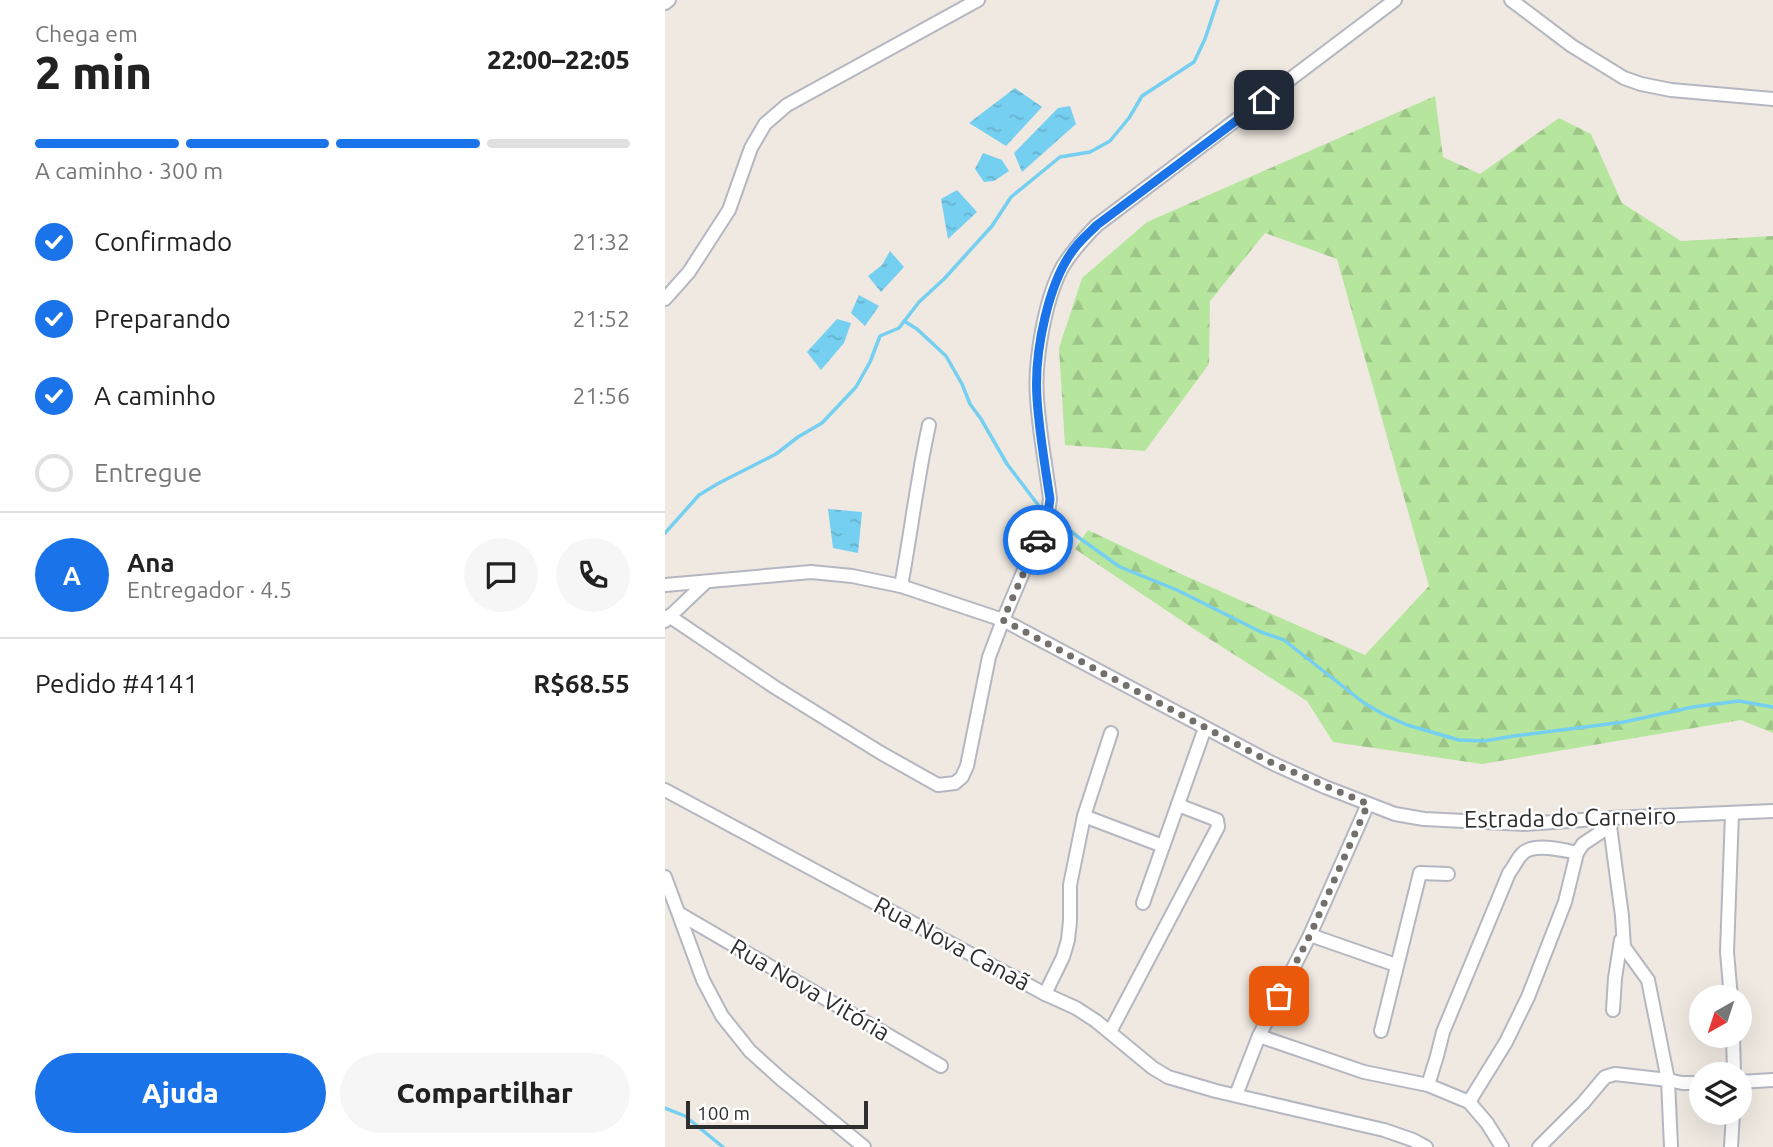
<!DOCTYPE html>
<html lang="pt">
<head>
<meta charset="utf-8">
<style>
  :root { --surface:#fff; --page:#f6f6f6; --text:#222; --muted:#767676; --line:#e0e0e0; --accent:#1a73e8 }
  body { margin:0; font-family:Ubuntu,sans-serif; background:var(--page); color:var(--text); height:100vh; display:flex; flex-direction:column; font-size:26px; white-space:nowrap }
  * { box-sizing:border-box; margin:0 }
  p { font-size:23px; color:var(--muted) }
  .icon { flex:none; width:38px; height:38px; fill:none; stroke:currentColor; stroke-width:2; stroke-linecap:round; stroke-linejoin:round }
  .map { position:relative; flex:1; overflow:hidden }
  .sheet { display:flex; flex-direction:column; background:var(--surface); width:665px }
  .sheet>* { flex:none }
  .needle { width:46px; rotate:219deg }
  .controls { position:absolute; left:1024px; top:985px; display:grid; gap:14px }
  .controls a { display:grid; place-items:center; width:63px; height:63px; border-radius:50%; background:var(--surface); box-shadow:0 7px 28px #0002; font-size:35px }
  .scale { position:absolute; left:21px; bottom:18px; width:182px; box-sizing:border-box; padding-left:7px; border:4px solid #2e2e2e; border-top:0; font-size:19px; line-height:24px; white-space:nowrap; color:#2e2e2e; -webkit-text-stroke:5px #fff; paint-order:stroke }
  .pin { position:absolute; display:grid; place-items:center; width:60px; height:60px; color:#fff; margin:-30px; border-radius:14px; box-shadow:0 4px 10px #0006 }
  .courier { position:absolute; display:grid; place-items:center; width:70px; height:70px; margin:-35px; border:5px solid #1a73e8; border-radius:50%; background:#fff; color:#222; box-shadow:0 2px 9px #0007 }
  .head em { font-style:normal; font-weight:800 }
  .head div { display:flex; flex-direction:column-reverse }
  .head { display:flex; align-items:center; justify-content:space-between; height:119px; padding:0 35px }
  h1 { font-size:46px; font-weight:800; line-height:52px }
  .bar { display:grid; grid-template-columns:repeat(4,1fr); gap:10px 7px; align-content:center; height:84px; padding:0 35px }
  .bar i { height:9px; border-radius:5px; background:var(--line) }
  .bar .current { background:var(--accent) }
  .bar p { grid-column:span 4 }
  .line { display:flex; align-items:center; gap:18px; padding:0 35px; border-top:2px solid var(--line) }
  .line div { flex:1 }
  .round { display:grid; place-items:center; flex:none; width:74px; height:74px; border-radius:37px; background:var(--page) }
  ol { padding:0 35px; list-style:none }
  li { display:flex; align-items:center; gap:21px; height:77px }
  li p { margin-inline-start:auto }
  li .icon { padding:7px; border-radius:50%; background:var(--accent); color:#fff; stroke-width:4 }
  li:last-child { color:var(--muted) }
  li i { width:38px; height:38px; border:4px solid var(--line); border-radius:50% }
  .action { display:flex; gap:14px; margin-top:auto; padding:14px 35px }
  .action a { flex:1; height:80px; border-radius:42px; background:var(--accent); color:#fff; font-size:28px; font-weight:800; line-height:80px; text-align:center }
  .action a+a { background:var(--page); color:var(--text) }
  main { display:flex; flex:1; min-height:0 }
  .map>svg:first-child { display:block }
  .forest { fill:url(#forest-firs) }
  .water { fill:url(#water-ripples) }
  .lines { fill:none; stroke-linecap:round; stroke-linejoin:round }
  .stream { stroke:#75cff0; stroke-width:3.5 }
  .street-casing { stroke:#b4b7c1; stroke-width:16 }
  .street { stroke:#fff; stroke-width:12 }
  .done { stroke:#726f6d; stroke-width:7; stroke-dasharray:0 12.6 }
  .route { stroke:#1a73e8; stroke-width:9 }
  .labels { text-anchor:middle; stroke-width:5; stroke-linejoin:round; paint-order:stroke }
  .street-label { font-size:24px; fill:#2e2e2e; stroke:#fff }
</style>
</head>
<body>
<main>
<section class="sheet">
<div class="head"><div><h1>2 min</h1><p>Chega em</p></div><em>22:00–22:05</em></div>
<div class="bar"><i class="current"></i><i class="current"></i><i class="current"></i><i></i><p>A caminho · 300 m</p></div>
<ol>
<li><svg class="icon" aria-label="check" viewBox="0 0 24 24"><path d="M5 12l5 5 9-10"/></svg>Confirmado<p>21:32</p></li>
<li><svg class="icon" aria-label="check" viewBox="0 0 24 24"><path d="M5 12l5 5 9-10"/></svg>Preparando<p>21:52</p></li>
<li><svg class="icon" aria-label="check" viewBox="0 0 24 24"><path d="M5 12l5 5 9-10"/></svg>A caminho<p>21:56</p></li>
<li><i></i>Entregue</li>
</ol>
<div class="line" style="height:126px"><b class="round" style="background:var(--accent);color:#fff">A</b><div><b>Ana</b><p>Entregador · 4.5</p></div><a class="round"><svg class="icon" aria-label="chat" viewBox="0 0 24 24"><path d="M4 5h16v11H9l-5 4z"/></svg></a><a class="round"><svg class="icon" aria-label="phone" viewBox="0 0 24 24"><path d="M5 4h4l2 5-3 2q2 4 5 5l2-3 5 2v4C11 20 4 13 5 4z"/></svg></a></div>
<div class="line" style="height:91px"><div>Pedido #4141</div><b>R$68.55</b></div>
<div class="action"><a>Ajuda</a><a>Compartilhar</a></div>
</section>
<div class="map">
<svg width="1108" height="1147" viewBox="0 0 1108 1147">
  <defs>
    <pattern id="forest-firs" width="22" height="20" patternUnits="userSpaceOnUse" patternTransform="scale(1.75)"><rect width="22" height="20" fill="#b6e59e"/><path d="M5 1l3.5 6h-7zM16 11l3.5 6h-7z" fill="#9dc588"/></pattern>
    <pattern id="water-ripples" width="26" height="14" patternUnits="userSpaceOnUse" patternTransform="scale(1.75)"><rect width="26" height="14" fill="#75cff0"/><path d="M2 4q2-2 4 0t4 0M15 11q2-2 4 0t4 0" fill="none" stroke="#66b2ce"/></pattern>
  </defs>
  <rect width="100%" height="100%" fill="#efe9e1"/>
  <path class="forest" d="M770,96L778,157L815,174L894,118L926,134L957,203L1016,241L1108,236V733L1076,720L817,764L668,742L642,701L529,629L410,549L423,530L516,574L700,655L764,586L672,259L600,233L545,301L544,364L480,451L400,445L394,348L417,278L482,222Z"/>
  <g class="water">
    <path d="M350,88L377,107L341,146L304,123Z"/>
    <path d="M405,106L411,124L357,172L349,153L393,108Z"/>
    <path d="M318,153L337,160L344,171L329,181L319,182L310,169Z"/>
    <path d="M292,190L312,212L283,239L276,199Z"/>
    <path d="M225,251L239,267L216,292L203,276L217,265Z"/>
    <path d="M194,295L214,306L200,326L186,313Z"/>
    <path d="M172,319L186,323L179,343L156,370L142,352Z"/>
    <path d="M163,509L197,512L193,553L168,548Z"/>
  </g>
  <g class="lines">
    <g class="stream">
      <path d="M239,321L252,329L281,356L297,384L305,404L316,419L342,464L377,510"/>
      <path d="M388,516L413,537L455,567L512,590L596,632L619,640L699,703L718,714L742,725L794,740L819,741L849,736L959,722L1028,707L1074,701L1108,707"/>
      <path d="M0,533L34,495L54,483L111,454L133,437L157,423L191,387L205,362L215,336L234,328L254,302L279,279L327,226L346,197L395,157L425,152L445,141L464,118L477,96L529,62L540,39L553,0"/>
      <path d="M0,1108L20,1116L58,1147"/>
    </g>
    <g class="street-casing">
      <g id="street">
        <path d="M846,0L907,46L959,78L976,84L1006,90L1108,99"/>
        <path d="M0,3L4,0"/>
        <path d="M0,299L24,272L64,210L86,148L100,124L122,105L313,0"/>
        <path d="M0,585L146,572L187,576L236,586L338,620L607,763L660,787L730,814L759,819L860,824L946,818L1108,811"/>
        <path d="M236,586C246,533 252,479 264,425"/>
        <path d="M4,616L111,688L216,753L273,785L290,783L297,777L302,766L324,657L338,620L383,513L385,499C381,466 374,431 372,398C369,362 380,298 398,266C408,250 419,238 432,225L730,0"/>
        <path d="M0,621L41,582"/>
        <path d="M0,790L380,994L411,1008L431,1021L488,1068L503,1077L551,1091L719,1130L748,1140L761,1147"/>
        <path d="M419,816L498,846"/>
        <path d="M945,826L957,916L959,947L983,980L1003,1080L1006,1147"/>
        <path d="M0,877L38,980L57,1016L85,1051L116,1079L199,1147"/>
        <path d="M478,903L540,728"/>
        <path d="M15,914L276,1066"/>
        <path d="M645,935L731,965"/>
        <path d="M380,994L398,957L403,940L405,921V885L419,816L446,733"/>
        <path d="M1066,998L1062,952L1067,813"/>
        <path d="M948,1010L950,978L956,940"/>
        <path d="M716,1031L755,873L783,874"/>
        <path d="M445,1032L553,827L552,820L513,805"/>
        <path d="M594,1036L699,1072L763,1085L804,1102L822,1123L837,1147"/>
        <path d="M1068,1036L1069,1074"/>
        <path d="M1074,1082L1108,1080"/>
        <path d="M763,1085L772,1056L778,1032L844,873C849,867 852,859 857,854C868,842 899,850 912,853"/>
        <path d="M571,1095L594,1036L645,935L703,804"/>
        <path d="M804,1102L841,1042L863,997L900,902L912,853L918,844L945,826V822"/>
        <path d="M874,1147L918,1103L940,1077L950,1074L1003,1080L1017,1083H1036"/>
        <path d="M1066,1147L1068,1113"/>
      </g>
    </g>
    <use href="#street" class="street"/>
  </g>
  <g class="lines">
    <path class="done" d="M373,540L338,620L607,763L703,804L645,935L614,996"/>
    <path class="route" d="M373,540L383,513L385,499C380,466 374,431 372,398C369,353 383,278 413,244C419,237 426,231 432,225L599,100"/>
  </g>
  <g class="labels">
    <g class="street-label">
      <text transform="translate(905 818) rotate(-1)" y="8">Estrada do Carneiro</text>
      <text transform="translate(287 944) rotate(28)" y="8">Rua Nova Canaã</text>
      <text transform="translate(145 990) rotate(30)" y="8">Rua Nova Vitória</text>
    </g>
  </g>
</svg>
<div class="controls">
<a><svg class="needle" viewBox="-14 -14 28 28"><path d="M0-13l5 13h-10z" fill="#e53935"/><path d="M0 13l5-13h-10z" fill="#767676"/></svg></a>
<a><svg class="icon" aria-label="layers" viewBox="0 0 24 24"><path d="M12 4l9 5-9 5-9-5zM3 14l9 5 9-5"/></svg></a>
</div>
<div class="scale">100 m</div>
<div class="pin" style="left:614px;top:996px;background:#ea580c"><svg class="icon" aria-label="bag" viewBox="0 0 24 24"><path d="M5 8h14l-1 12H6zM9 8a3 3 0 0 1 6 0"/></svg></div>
<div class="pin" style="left:599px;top:100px;background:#1f2937"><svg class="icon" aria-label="home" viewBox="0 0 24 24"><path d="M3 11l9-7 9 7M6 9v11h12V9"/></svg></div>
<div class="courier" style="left:373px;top:540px"><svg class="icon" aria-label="car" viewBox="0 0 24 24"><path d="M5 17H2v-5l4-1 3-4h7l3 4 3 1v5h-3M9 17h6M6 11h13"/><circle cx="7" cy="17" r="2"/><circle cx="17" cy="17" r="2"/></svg></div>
</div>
</main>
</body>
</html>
